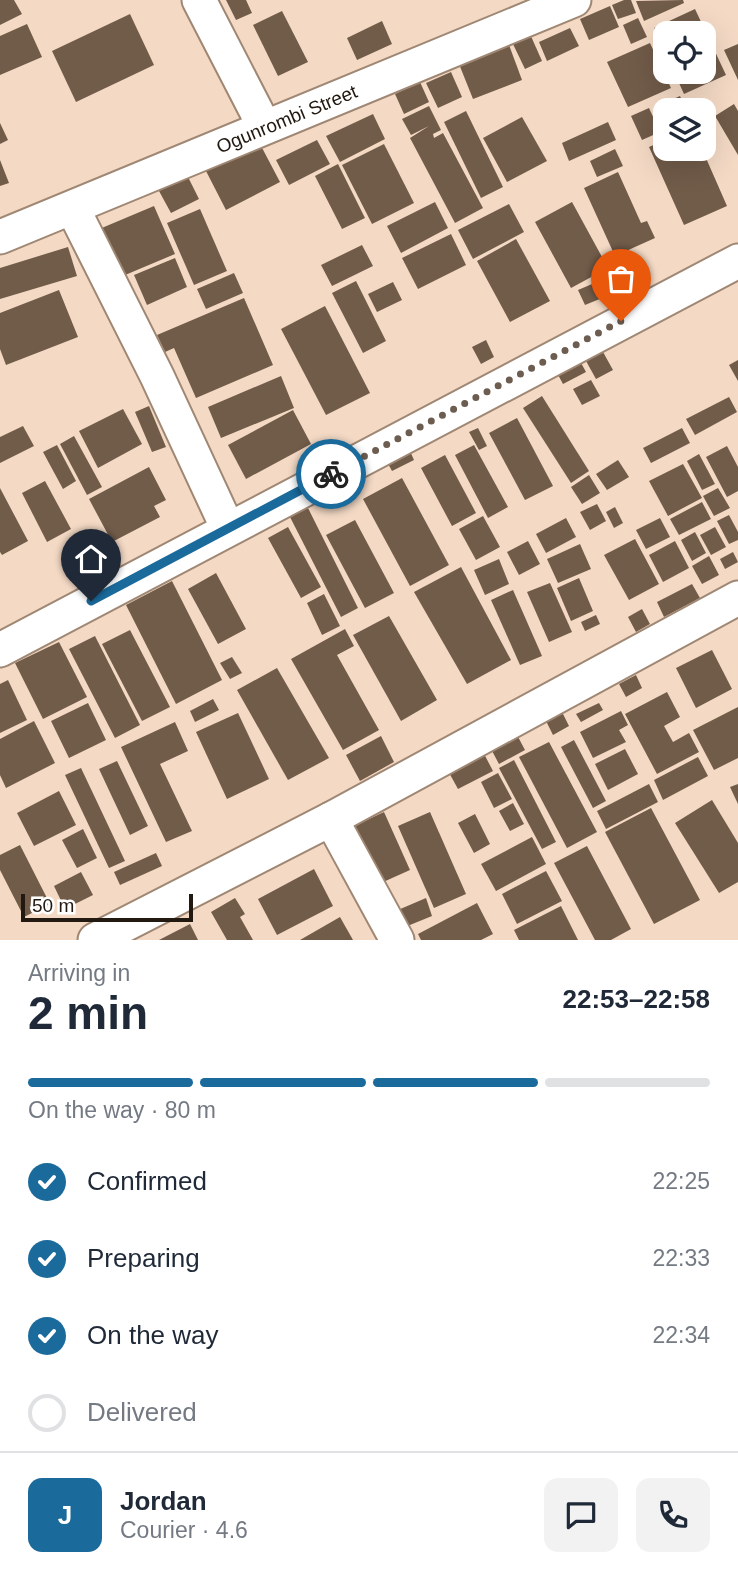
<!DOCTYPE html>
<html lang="en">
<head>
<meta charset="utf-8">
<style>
  :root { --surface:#fff; --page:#f2f2f3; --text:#1f2937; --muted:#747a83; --line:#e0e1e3; --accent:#1a6a9c }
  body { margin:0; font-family:Arial,sans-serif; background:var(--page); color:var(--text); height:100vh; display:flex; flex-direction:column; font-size:26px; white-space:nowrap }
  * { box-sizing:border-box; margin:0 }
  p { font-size:23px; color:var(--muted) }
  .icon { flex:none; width:38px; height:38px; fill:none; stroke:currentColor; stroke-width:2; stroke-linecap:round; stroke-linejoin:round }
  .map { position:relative; height:940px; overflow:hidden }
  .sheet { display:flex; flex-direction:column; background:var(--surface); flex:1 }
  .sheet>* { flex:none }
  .tools { position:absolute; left:653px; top:21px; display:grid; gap:14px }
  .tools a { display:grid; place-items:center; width:63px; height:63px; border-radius:14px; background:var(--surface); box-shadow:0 7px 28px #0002; font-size:35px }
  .scale { position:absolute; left:21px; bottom:18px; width:172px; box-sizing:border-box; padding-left:7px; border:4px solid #221911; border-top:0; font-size:19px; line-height:24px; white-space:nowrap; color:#221911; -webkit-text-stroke:5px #fff; paint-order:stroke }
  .pin { position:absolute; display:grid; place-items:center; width:60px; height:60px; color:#fff; margin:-72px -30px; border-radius:50% 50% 50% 0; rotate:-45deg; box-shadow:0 0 7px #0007 }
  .pin .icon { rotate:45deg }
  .courier { position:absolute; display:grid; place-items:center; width:70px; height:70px; margin:-35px; border:5px solid #1a6a9c; border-radius:50%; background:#fff; color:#222; box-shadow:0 2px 9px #0007 }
  .head em { font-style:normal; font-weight:600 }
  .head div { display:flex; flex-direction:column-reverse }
  .head { display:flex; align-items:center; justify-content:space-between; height:119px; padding:0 28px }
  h1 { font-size:46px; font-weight:600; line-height:52px }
  .bar { display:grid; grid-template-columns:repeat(4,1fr); gap:10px 7px; align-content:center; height:84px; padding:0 28px }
  .bar i { height:9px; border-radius:5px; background:var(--line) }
  .bar .active { background:var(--accent) }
  .bar p { grid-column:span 4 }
  .line { display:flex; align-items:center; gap:18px; padding:0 28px; border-top:2px solid var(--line) }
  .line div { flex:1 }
  .round { display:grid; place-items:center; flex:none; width:74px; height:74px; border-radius:14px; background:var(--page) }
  ol { padding:0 28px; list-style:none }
  li { display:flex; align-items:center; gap:21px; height:77px }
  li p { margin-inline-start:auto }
  li .icon { padding:7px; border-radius:50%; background:var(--accent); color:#fff; stroke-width:4 }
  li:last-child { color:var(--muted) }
  li i { width:38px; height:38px; border:4px solid var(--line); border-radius:50% }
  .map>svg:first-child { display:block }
  .building { fill:#715b49 }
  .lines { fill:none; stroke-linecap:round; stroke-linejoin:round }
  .minor-casing { stroke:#9f8773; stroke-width:37 }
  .minor { stroke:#fff; stroke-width:33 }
  .done { stroke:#6c5d50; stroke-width:7; stroke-dasharray:0 12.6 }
  .route { stroke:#1a6a9c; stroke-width:9 }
  .labels { text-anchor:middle; stroke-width:7; stroke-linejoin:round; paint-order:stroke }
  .street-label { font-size:19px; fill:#221911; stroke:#fff }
</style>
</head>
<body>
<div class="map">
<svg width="738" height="940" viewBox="0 0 738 940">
  <rect width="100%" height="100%" fill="#f4dac5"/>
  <g class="building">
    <path d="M0,0H14L22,14L0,25Z"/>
    <path d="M226,0H246L252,13L236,20Z"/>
    <path d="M624,0H631L636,13L618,19L612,5Z"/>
    <path d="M683,0L684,3L644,21L636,1Z"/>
    <path d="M610,6L619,27L589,40L580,19Z"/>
    <path d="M695,9L726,75L684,94L674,72H704V33H665V52L654,28Z"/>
    <path d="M282,11L308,62L278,76L253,25Z"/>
    <path d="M130,14L154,65L76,102L52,51Z"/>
    <path d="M638,18L647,37L631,44L623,25Z"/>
    <path d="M382,21L392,44L357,60L347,38Z"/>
    <path d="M27,24L42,57L0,75V36Z"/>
    <path d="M570,28L579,46L547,61L539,42Z"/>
    <path d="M530,34L542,61L525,69L512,42Z"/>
    <path d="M650,43L671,88L628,107L607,62Z"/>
    <path d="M738,44V80L724,50Z"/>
    <path d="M509,45L522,80L473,99L459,64Z"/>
    <path d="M451,72L462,97L438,108L426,83Z"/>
    <path d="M420,82L429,102L404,114L395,94Z"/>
    <path d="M680,96L686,110H665V121L658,106Z"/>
    <path d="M734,104L738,111V155L715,116Z"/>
    <path d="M429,106L441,130L433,134L434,138L443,133L483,208L455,223L410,138L429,126L411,135L402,119Z"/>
    <path d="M649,108L660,132L642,140L631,116Z"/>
    <path d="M466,111L503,187L481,198L444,122Z"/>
    <path d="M373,114L385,139L340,162L326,136Z"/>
    <path d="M522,117L547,161L507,182L483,138Z"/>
    <path d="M608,122L616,140L569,161L562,143Z"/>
    <path d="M0,123L8,140L0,144Z"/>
    <path d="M317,140L330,164L289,185L276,160Z"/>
    <path d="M665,140V149H702L727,206L684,225L649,147Z"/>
    <path d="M260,144L280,182L226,210L206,171Z"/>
    <path d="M384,144L414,203L372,224L342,165Z"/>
    <path d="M615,149L623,166L597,177L590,161Z"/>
    <path d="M0,160L9,183L0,186Z"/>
    <path d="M338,164L365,218L342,229L315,176Z"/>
    <path d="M618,172L641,223L647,221L655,238L615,256L584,188Z"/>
    <path d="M188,177L199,199L171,213L159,191Z"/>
    <path d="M435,202L448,228L401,253L387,226Z"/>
    <path d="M572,202L608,268L571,288L535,222Z"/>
    <path d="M509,204L524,232L473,259L458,230Z"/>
    <path d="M154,206L175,254L118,278L97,230Z"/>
    <path d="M200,209L227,271L194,285L167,223Z"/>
    <path d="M451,234L466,265L418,289L402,258Z"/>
    <path d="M516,239L550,301L510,322L477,261Z"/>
    <path d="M362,245L373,266L332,286L321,265Z"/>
    <path d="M68,247L77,276L0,299V268Z"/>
    <path d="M175,258L187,287L147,305L134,275Z"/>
    <path d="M234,273L243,293L206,309L197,289Z"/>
    <path d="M618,273L624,289L585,305L578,290Z"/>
    <path d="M356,281L386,341L363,353L332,293Z"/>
    <path d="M393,282L402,300L377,312L368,294Z"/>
    <path d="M59,290L78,337L6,365L0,349V313Z"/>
    <path d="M244,298L273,365L196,398L174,348L165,352L157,335Z"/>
    <path d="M325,306L370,393L326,415L281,329Z"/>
    <path d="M486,340L494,357L481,364L472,347Z"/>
    <path d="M603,352L613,370L596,379L586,361Z"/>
    <path d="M738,360V381L729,365Z"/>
    <path d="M580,361L586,372L563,384L557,373Z"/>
    <path d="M281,376L294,408L221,438L208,407Z"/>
    <path d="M591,380L600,396L582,405L573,389Z"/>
    <path d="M542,396L589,471L571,483L523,408Z"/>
    <path d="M729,397L737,412L695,435L686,419Z"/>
    <path d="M149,406L166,447L152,452L135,412Z"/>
    <path d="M123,409L142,444L98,468L79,431Z"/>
    <path d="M293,410L311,444L246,479L228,445Z"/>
    <path d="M517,418L553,486L525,500L489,433Z"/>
    <path d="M23,426L34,446L0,463V437Z"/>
    <path d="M478,428L487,446L479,450L469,432Z"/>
    <path d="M682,428L690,443L651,463L643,448Z"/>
    <path d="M74,436L102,487L87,495L60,444Z"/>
    <path d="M57,445L76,481L63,489L43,452Z"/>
    <path d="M474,445L508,507L488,518L455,455Z"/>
    <path d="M727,446L738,467V491L727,497L706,457Z"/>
    <path d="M409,449L414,460L392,471L386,460Z"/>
    <path d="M699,454L715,484L702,490L687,461Z"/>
    <path d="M445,455L476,513L452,526L421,468Z"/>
    <path d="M618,460L629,477L607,490L596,474Z"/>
    <path d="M683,464L702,498L668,516L649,481Z"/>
    <path d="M149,467L166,500L154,506L160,517L112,542L89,499Z"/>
    <path d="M589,475L600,493L582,504L571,487Z"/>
    <path d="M402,478L449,565L410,586L363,499Z"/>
    <path d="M45,481L71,529L47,542L22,493Z"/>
    <path d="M0,488L28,541L2,555L0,552Z"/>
    <path d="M718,488L730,508L714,516L703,496Z"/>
    <path d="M702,502L711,519L679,535L670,519Z"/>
    <path d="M597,504L606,521L590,530L580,512Z"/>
    <path d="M615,507L623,523L614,528L606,512Z"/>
    <path d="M308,508L358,608L341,617L290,517Z"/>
    <path d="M729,515L738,532V540L729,544L717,521Z"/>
    <path d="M483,516L500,547L476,560L459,529Z"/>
    <path d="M566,518L576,537L546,553L536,534Z"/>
    <path d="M660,518L670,537L646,549L636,530Z"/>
    <path d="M355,520L394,593L365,608L326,535Z"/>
    <path d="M288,527L321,587L301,598L268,538Z"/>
    <path d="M715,527L726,547L711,555L700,535Z"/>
    <path d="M695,532L706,553L692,561L681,540Z"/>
    <path d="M635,539L659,584L629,600L604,555Z"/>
    <path d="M528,541L540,564L519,575L507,552Z"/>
    <path d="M675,541L689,568L663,582L649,555Z"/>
    <path d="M580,544L591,569L558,583L547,559Z"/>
    <path d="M733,552L738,562L725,569L720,559Z"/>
    <path d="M709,556L719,575L702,584L692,566Z"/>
    <path d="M499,559L509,584L485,595L474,570Z"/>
    <path d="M461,567L511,660L467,684L414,592Z"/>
    <path d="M216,573L246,629L218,644L188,589Z"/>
    <path d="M579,578L593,611L571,621L557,588Z"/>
    <path d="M172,581L222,680L176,704L126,605Z"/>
    <path d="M550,583L572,632L549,642L527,592Z"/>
    <path d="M692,584L700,598L664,617L657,602Z"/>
    <path d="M513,590L542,656L520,665L491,600Z"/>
    <path d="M324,594L340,626L322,635L307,603Z"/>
    <path d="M642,609L650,624L636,632L628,617Z"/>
    <path d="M596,615L600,624L585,631L581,622Z"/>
    <path d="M389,616L437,700L401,721L353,635Z"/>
    <path d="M345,629L354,646L337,655L379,730L343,750L291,659Z"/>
    <path d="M130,630L170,707L142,721L102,644Z"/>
    <path d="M95,636L140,725L115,738L69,649Z"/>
    <path d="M59,642L87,697L43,719L15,663Z"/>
    <path d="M712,650L732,689L696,708L676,668Z"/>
    <path d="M232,657L242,673L230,679L220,663Z"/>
    <path d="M277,668L329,758L288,780L237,690Z"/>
    <path d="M636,675L642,688L626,697L619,684Z"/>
    <path d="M8,680L27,720L0,733V684Z"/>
    <path d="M667,692L680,717L664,726L673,742L689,733L699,752L657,774L625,714Z"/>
    <path d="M213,699L219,710L195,722L190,711Z"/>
    <path d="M88,703L106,740L69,758L51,721Z"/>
    <path d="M599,703L603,710L581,722L576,714Z"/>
    <path d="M738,707V758L714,770L693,730Z"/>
    <path d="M621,711L628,725L619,730L626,742L593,758L580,732Z"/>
    <path d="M562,712L569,726L553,735L546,721Z"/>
    <path d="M238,713L269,779L227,799L196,732Z"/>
    <path d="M34,721L55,763L6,788L0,775V739Z"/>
    <path d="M175,722L188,751L160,764L192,831L166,842L121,747Z"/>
    <path d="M517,735L525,750L499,764L491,749Z"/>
    <path d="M381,736L394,762L360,781L346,755Z"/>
    <path d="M574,740L606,801L593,808L561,747Z"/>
    <path d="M549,742L597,832L567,848L519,757Z"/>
    <path d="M625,749L638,774L608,790L595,764Z"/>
    <path d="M482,750L493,771L458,789L447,769Z"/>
    <path d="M698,757L708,776L663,800L654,780Z"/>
    <path d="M514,760L556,842L542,849L499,768Z"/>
    <path d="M117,761L148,826L130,835L99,769Z"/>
    <path d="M81,768L125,861L109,868L65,775Z"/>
    <path d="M498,773L512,799L494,808L481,782Z"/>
    <path d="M649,784L658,802L606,829L597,811Z"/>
    <path d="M738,784V804L730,787Z"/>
    <path d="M59,791L76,825L34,846L17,813Z"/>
    <path d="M712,800L738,843V882L719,893L675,823Z"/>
    <path d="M513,803L524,824L510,831L499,811Z"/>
    <path d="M651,808L700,900L654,924L605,832Z"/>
    <path d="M384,812L410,870L381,883L354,826Z"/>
    <path d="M430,812L466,894L434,908L398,826Z"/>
    <path d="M475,814L490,844L474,853L458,823Z"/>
    <path d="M83,829L97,858L77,868L62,840Z"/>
    <path d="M532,837L546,864L496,891L481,864Z"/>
    <path d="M20,845L50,904L24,917L0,870V855Z"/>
    <path d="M587,846L631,929L611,940H595L554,863Z"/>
    <path d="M156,853L162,866L120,885L114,872Z"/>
    <path d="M314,869L333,906L277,935L258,899Z"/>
    <path d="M546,871L562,901L517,924L502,894Z"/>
    <path d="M81,872L93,895L65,909L54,886Z"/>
    <path d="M235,898L245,914L240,917L253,940H227L211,912Z"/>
    <path d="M426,898L432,916L405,927L398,910Z"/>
    <path d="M477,903L493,934L481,940H421L418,934Z"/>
    <path d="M561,906L578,940H519L514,930Z"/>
    <path d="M340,917L353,940H300Z"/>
    <path d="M190,924L198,940H159Z"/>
  </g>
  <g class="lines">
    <g class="minor-casing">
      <g id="minor">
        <path d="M199,0L264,126"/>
        <path d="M73,209L157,376L228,529"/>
        <path id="s1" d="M0,237L574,0"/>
        <path d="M0,650L738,261"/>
        <path d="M331,819L397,940"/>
        <path d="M95,940L331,819L738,598"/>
      </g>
    </g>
    <use href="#minor" class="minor"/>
  </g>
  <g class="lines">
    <path class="done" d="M331,474L621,321"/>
    <path class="route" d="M91,601L331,474"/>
  </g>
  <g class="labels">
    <g class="street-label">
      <text dy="7" stroke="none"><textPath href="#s1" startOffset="310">Ogunrombi Street</textPath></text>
    </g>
  </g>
</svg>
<div class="tools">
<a><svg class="icon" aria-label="locate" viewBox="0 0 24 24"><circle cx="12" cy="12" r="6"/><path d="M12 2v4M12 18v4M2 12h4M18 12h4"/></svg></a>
<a><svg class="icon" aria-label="layers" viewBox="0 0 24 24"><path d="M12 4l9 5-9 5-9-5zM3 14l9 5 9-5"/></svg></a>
</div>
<div class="scale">50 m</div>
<div class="pin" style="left:621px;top:321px;background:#ea580c"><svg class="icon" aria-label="bag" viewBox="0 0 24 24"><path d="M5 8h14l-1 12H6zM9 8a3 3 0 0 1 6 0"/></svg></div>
<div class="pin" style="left:91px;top:601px;background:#1f2937"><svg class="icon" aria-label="home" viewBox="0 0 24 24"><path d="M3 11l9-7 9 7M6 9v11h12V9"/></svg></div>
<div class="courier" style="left:331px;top:474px"><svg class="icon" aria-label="bike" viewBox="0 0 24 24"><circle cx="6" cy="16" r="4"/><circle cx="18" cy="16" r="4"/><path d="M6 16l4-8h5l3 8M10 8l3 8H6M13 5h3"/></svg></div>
</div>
<section class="sheet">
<div class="head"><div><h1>2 min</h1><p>Arriving in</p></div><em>22:53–22:58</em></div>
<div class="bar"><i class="active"></i><i class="active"></i><i class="active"></i><i></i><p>On the way · 80 m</p></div>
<ol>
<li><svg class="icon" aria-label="check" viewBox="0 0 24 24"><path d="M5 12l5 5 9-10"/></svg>Confirmed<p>22:25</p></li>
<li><svg class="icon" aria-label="check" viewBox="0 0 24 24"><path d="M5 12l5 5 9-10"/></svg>Preparing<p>22:33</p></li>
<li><svg class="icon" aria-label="check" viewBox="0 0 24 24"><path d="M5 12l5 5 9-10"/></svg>On the way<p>22:34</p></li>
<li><i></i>Delivered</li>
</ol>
<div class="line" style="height:126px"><b class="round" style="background:var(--accent);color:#fff">J</b><div><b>Jordan</b><p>Courier · 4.6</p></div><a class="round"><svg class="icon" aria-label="chat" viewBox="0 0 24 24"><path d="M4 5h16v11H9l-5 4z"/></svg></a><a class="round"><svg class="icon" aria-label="phone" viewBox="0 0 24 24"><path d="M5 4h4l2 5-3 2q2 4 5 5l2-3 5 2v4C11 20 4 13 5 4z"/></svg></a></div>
</section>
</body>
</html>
